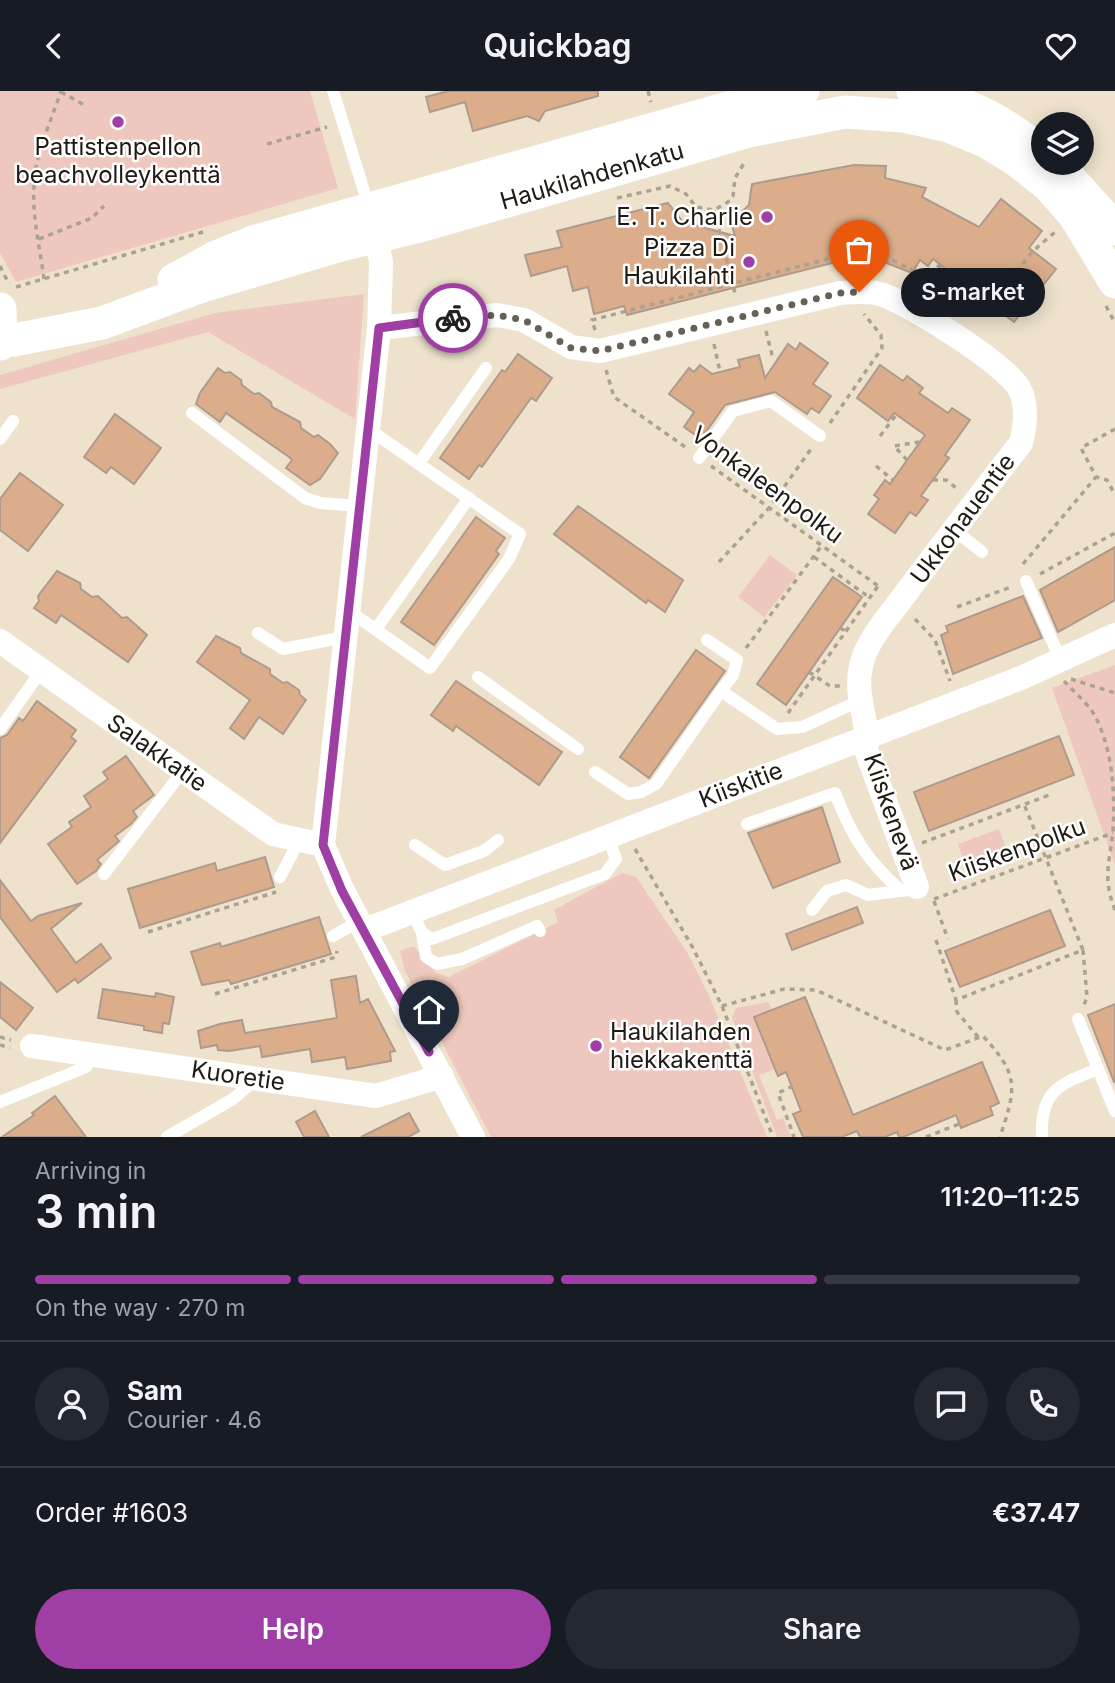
<!DOCTYPE html>
<html lang="en">
<head>
<meta charset="utf-8">
<style>
  :root { --surface:#171b24; --page:#242831; --text:#f1f3f6; --muted:#9ea1a6; --line:#363941; --accent:#9f3ea5 }
  body { margin:0; font-family:Inter,sans-serif; background:var(--page); color:var(--text); height:100vh; display:flex; flex-direction:column; font-size:26px; white-space:nowrap }
  * { box-sizing:border-box; margin:0 }
  p { font-size:23px; color:var(--muted) }
  .icon { flex:none; width:38px; height:38px; fill:none; stroke:currentColor; stroke-width:2; stroke-linecap:round; stroke-linejoin:round }
  .map { position:relative; height:1046px; overflow:hidden }
  .panel { display:flex; flex-direction:column; background:var(--surface); flex:1 }
  .panel>* { flex:none }
  .tools { position:absolute; left:1031px; top:21px; display:grid; gap:14px }
  .tools a { display:grid; place-items:center; width:63px; height:63px; border-radius:50%; background:var(--surface); box-shadow:0 4px 18px #0003; font-size:35px }
  .pin { position:absolute; display:grid; place-items:center; width:60px; height:60px; color:#fff; margin:-72px -30px; border-radius:50% 50% 50% 0; rotate:-45deg; box-shadow:0 0 7px #0007 }
  .pin .icon { rotate:45deg }
  .courier { position:absolute; display:grid; place-items:center; width:70px; height:70px; margin:-35px; border:5px solid #9f3ea5; border-radius:50%; background:#fff; color:#222; box-shadow:0 2px 9px #0007 }
  .bubble { position:absolute; height:49px; border-radius:24px; background:var(--surface); box-shadow:0 4px 18px #0003; font-size:23px; font-weight:600; line-height:49px; text-align:center }
  .head em { font-style:normal; font-weight:600 }
  .head div { display:flex; flex-direction:column-reverse }
  .head { display:flex; align-items:center; justify-content:space-between; height:119px; padding:0 35px }
  h1 { font-size:46px; font-weight:600; line-height:52px }
  .bar { display:grid; grid-template-columns:repeat(4,1fr); gap:10px 7px; align-content:center; height:84px; padding:0 35px }
  .bar i { height:9px; border-radius:5px; background:var(--line) }
  .bar .current { background:var(--accent) }
  .bar p { grid-column:span 4 }
  .line { display:flex; align-items:center; gap:18px; padding:0 35px; border-top:2px solid var(--line) }
  .line div { flex:1 }
  .round { display:grid; place-items:center; flex:none; width:74px; height:74px; border-radius:37px; background:var(--page) }
  .primary-button { display:flex; gap:14px; margin-top:auto; padding:14px 35px }
  .primary-button a { flex:1; height:80px; border-radius:42px; background:var(--accent); color:#fff; font-size:28px; font-weight:600; line-height:80px; text-align:center }
  .primary-button a+a { background:var(--page); color:var(--text) }
  header { display:flex; justify-content:space-between; align-items:center; height:91px; padding:0 35px; background:var(--surface); font-size:32px; font-weight:600 }
  .map>svg:first-child { display:block }
  .green { fill:#eec8be }
  .building { fill:#dbad8b; stroke:#ae9b8d; stroke-width:2 }
  .lines { fill:none; stroke-linecap:round; stroke-linejoin:round }
  .path { stroke:#aba291; stroke-width:3.5; stroke-dasharray:5 5; stroke-linecap:butt }
  .service { stroke:#fff; stroke-width:12 }
  .minor { stroke:#fff; stroke-width:24 }
  .secondary { stroke:#fff; stroke-width:33 }
  .done { stroke:#676155; stroke-width:7; stroke-dasharray:0 12.6 }
  .route { stroke:#9f3ea5; stroke-width:9 }
  .poi-dot { fill:#9f3ea5; stroke:#fff; stroke-width:2.5 }
  .labels { text-anchor:middle; stroke-width:5; stroke-linejoin:round; paint-order:stroke }
  .poi-label { font-size:24px; fill:#1f1b14; stroke:#fff; text-anchor:end }
  .street-label { font-size:24px; fill:#1f1b14; stroke:#fff }
</style>
</head>
<body>
<header><svg class="icon" aria-label="back" viewBox="0 0 24 24"><path d="M15 5l-7 7 7 7"/></svg>Quickbag<svg class="icon" aria-label="heart" viewBox="0 0 24 24"><path d="M12 20l-8-8c-3-5 5-10 8-4 3-6 11-1 8 4z"/></svg></header>
<div class="map">
<svg width="1115" height="1046" viewBox="0 0 1115 1046">
  <rect width="100%" height="100%" fill="#eee2cd"/>
  <g class="green">
    <path d="M0,0H310L338,97L16,191L0,162Z"/>
    <path d="M364,203L355,328L208,241L0,298V284L215,222Z"/>
    <path d="M770,464L797,484L764,526L738,506Z"/>
    <path d="M1115,574V774L1052,597Z"/>
    <path d="M999,738L1011,771L969,785L958,753Z"/>
    <path d="M622,782L636,786L687,861L710,907L767,1046H491L405,880L400,860L414,855L436,882L449,886L558,831L554,819Z"/>
    <path d="M768,911L772,920L754,927L775,978L759,984L777,1029L783,1027L791,1046H777L732,926L736,917Z"/>
  </g>
  <g class="building">
    <path d="M448,0H598V5L545,20L539,30L527,25L473,40L465,11L430,21L426,6Z"/>
    <path d="M854,74L886,75L885,87L926,97L922,106L979,136L1001,108L1042,140L1029,157L1056,178L1014,231L933,168L928,175L920,169L912,182L884,171L862,167L844,169L627,224L624,215L594,223L588,196L573,200L567,175L531,185L525,164L562,156L557,140L668,112L683,131L735,145L731,131L749,114L752,93Z"/>
    <path d="M800,252L828,272L813,293L831,305L819,322L811,317L807,323L775,301L725,314L701,348L684,336L694,321L669,303L689,277L694,281L700,274L712,283L740,276L738,269L759,264L765,287L788,253L796,259Z"/>
    <path d="M518,263L552,287L536,310L531,307L482,376L479,374L469,388L440,367L502,279L505,281Z"/>
    <path d="M880,274L903,290L907,285L923,297L919,302L948,322L952,317L970,329L945,364L949,367L921,405L928,409L916,425L910,421L895,442L868,423L879,408L874,404L885,389L890,393L925,344L894,322L888,330L857,307Z"/>
    <path d="M218,277L225,282L230,281L241,289L242,294L254,303L259,302L271,311L272,316L300,331L301,337L314,346L318,344L330,353L338,362L320,388L310,394L286,377L292,369L289,366L226,322L220,331L196,313L200,302Z"/>
    <path d="M115,323L161,357L134,393L111,376L106,382L84,366Z"/>
    <path d="M20,382L63,414L28,460L0,439V408Z"/>
    <path d="M578,415L683,489L665,521L648,509L646,512L554,443Z"/>
    <path d="M476,426L505,447L496,460L499,463L434,554L401,531Z"/>
    <path d="M1115,456V509L1058,541L1040,499Z"/>
    <path d="M57,480L80,492L81,498L92,506L98,505L122,527L127,526L147,544L128,571L61,524L56,532L34,517L39,510L38,505Z"/>
    <path d="M833,486L862,506L786,614L757,593Z"/>
    <path d="M1023,505L1042,547L953,583L941,544L948,541L946,535Z"/>
    <path d="M216,545L240,557L241,562L270,578V583L283,592L287,591L299,599L300,604L306,609L283,643L259,626L244,648L230,637L250,609L197,571Z"/>
    <path d="M696,559L725,580L649,687L620,666Z"/>
    <path d="M456,590L562,661L539,694L456,635L453,640L431,624Z"/>
    <path d="M37,610L76,639L71,646L76,650L0,752V647L7,644L19,627L23,630Z"/>
    <path d="M1059,645L1074,684L929,740L914,701Z"/>
    <path d="M126,665L154,704L133,720L137,726L131,733L115,745L119,750L97,769L101,773L96,780L77,793L48,753L72,736L69,731L91,716L84,705L108,688L103,681Z"/>
    <path d="M822,716L840,771L773,797L748,742Z"/>
    <path d="M265,766L274,796L140,837L128,798L215,772L217,780Z"/>
    <path d="M0,789L31,830L38,825L82,812L51,838L76,872L101,853L111,867L78,892L75,888L57,901L0,826Z"/>
    <path d="M857,816L863,832L792,859L786,843Z"/>
    <path d="M1050,819L1065,855L960,896L945,860Z"/>
    <path d="M319,826L331,863L231,893L229,889L202,894L191,861L220,852L221,856Z"/>
    <path d="M356,885L360,912L368,908L395,960L390,961L391,970L347,978L345,966L312,971L310,958L262,966L260,955L229,960L218,959L217,954L201,957L198,940L220,933L242,929L245,942L337,927L331,889Z"/>
    <path d="M0,891L33,917L16,939L0,926Z"/>
    <path d="M103,898L155,906L156,902L174,906L169,933L163,932L162,942L144,939V935L98,927Z"/>
    <path d="M805,906L853,1024L982,971L999,1012L990,1016L993,1024L961,1037L956,1024L903,1046H899L897,1041L885,1046H860L857,1040L842,1046H803L793,1023L801,1020L786,981L778,985L754,926Z"/>
    <path d="M1115,913V990L1114,991L1088,924Z"/>
    <path d="M55,1005L86,1046H2L34,1024L32,1022Z"/>
    <path d="M315,1020L329,1046H304L296,1031Z"/>
    <path d="M409,1022L419,1040L408,1046H361Z"/>
  </g>
  <g class="lines">
    <g class="path">
      <path d="M648,0L651,11"/>
      <path d="M61,1L86,15"/>
      <path d="M267,53L327,36"/>
      <path d="M617,107L670,95L686,103L696,116L714,119L728,111L733,105L735,87L746,69"/>
      <path d="M714,119L736,206"/>
      <path d="M39,148L92,127L104,115"/>
      <path d="M858,163V178"/>
      <path d="M937,174L989,215L1033,160L1055,141"/>
      <path d="M0,175L9,193"/>
      <path d="M44,188C40,157 32,126 34,95C35,62 51,31 61,0"/>
      <path d="M16,196L203,141"/>
      <path d="M1106,215L1115,232"/>
      <path d="M595,239L592,229L843,164L886,166L928,187"/>
      <path d="M766,240L773,268"/>
      <path d="M714,253L720,281"/>
      <path d="M606,279L614,306L688,358"/>
      <path d="M830,332L882,257L881,244L864,223"/>
      <path d="M1115,338L1081,357L1096,386L1107,389L1115,404"/>
      <path d="M880,345L896,324"/>
      <path d="M907,369L894,355L920,351"/>
      <path d="M711,375L881,497"/>
      <path d="M876,375L893,389"/>
      <path d="M933,389H946L959,399"/>
      <path d="M814,466L870,507"/>
      <path d="M719,471L769,417L811,358"/>
      <path d="M1023,473L1096,386"/>
      <path d="M1040,483L1115,442"/>
      <path d="M957,516L1011,496"/>
      <path d="M915,528L935,549L950,590"/>
      <path d="M840,537L848,541"/>
      <path d="M746,557L822,454"/>
      <path d="M809,581L830,595H840"/>
      <path d="M1071,588L1115,602"/>
      <path d="M1064,590C1074,601 1089,613 1096,627C1113,661 1115,702 1113,739C1110,771 1102,787 1115,819"/>
      <path d="M788,622L878,495"/>
      <path d="M922,752L1052,703"/>
      <path d="M635,758L693,857L722,915L773,1046"/>
      <path d="M934,808L1113,742"/>
      <path d="M934,810L948,848"/>
      <path d="M148,841L276,801"/>
      <path d="M936,849L956,909L1083,859L1024,713"/>
      <path d="M1083,859L1087,906L1084,914"/>
      <path d="M215,903L336,866L337,860"/>
      <path d="M956,909L957,921L978,946"/>
      <path d="M722,915L784,898L816,899L945,959L983,945C1020,985 1016,997 1000,1046"/>
      <path d="M0,946L11,949"/>
      <path d="M0,954L10,957"/>
      <path d="M793,995L778,1002L794,1046"/>
      <path d="M926,1046L959,1033"/>
    </g>
    <g class="service">
      <path d="M333,0L369,116"/>
      <path d="M192,322L305,407L320,412L359,415"/>
      <path d="M0,348L13,330"/>
      <path d="M699,367L733,320L771,310L820,345"/>
      <path d="M419,372L486,277"/>
      <path d="M953,438L982,461"/>
      <path d="M1026,490L1061,570"/>
      <path d="M348,519L430,577L509,468L520,443L367,337"/>
      <path d="M376,538L469,407"/>
      <path d="M258,542L283,558L345,546"/>
      <path d="M707,549L737,569L733,584L721,600"/>
      <path d="M478,586L578,658"/>
      <path d="M0,638L41,580"/>
      <path d="M595,681L628,703L641,701L656,693L721,600L777,638L802,636L859,610"/>
      <path d="M747,733L835,702C852,746 866,768 901,800"/>
      <path d="M415,754L445,774L484,760L498,749"/>
      <path d="M104,783L182,681"/>
      <path d="M280,786L299,750"/>
      <path d="M812,819L827,800L846,794L868,804L907,799"/>
      <path d="M413,822L422,842L432,848L605,783L616,768L608,746"/>
      <path d="M422,842L426,866L437,873L462,868L537,835L540,840"/>
      <path d="M333,845L360,830"/>
      <path d="M1078,928L1115,1020"/>
      <path d="M0,1011L86,976L94,964"/>
      <path d="M167,1046L233,1008L256,988"/>
      <path d="M1042,1046C1040,1000 1059,993 1098,978"/>
    </g>
    <g class="minor">
      <path d="M374,131L381,172L379,237L323,754L342,798L473,1046"/>
      <path d="M379,237L497,224L524,229L571,256L600,260L840,202C854,201 870,199 883,204C910,213 1009,275 1020,299C1028,317 1025,335 1021,352C982,402 944,451 906,502C890,524 867,548 861,575C854,607 870,631 866,659L917,796"/>
      <path d="M0,550L273,743L323,754"/>
      <path d="M365,839L1021,587L1115,544"/>
      <path d="M32,955L376,1005L442,985"/>
    </g>
    <g class="secondary">
      <path d="M913,0C962,8 1006,31 1043,63"/>
      <path d="M1070,88L1115,138"/>
      <path d="M174,189L216,166L253,151L742,13L803,0"/>
      <path d="M0,218L1,253"/>
      <path d="M14,249L102,232L199,196L341,154L424,134L749,40L845,21L903,25L948,35L985,50L1015,68L1049,95L1075,125L1115,191"/>
    </g>
  </g>
  <g class="lines">
    <path class="done" d="M453,227L497,224L524,229L571,257L600,260L840,202L859,201"/>
    <path class="route" d="M429,961L342,800L323,754L379,237L453,227"/>
  </g>
  <g class="poi-dot">
    <circle cx="118" cy="31" r="7"/>
    <circle cx="767" cy="126" r="7"/>
    <circle cx="749" cy="171" r="7"/>
    <circle cx="596" cy="955" r="7"/>
  </g>
  <g class="labels">
    <g class="poi-label">
      <text x="118" y="64" text-anchor="middle">Pattistenpellon<tspan x="118" dy="28">beachvolleykenttä</tspan></text>
      <text x="753" y="134">E. T. Charlie</text>
      <text x="735" y="165">Pizza Di<tspan x="735" dy="28">Haukilahti</tspan></text>
      <text x="610" y="949" text-anchor="start">Haukilahden<tspan x="610" dy="28">hiekkakenttä</tspan></text>
    </g>
    <g class="street-label">
      <text transform="translate(592 85) rotate(-16)" y="8">Haukilahdenkatu</text>
      <text transform="translate(767 394) rotate(36)" y="8">Vonkaleenpolku</text>
      <text transform="translate(963 428) rotate(-53)" y="8">Ukkohauentie</text>
      <text transform="translate(157 662) rotate(35)" y="8">Salakkatie</text>
      <text transform="translate(741 694) rotate(-21)" y="8">Kiiskitie</text>
      <text transform="translate(891 721) rotate(71)" y="8">Kiiskenevä</text>
      <text transform="translate(1017 759) rotate(-20)" y="8">Kiiskenpolku</text>
      <text transform="translate(238 985) rotate(8)" y="8">Kuoretie</text>
    </g>
  </g>
</svg>
<div class="tools">
<a><svg class="icon" aria-label="layers" viewBox="0 0 24 24"><path d="M12 4l9 5-9 5-9-5zM3 14l9 5 9-5"/></svg></a>
</div>
<div class="pin" style="left:859px;top:201px;background:#ea580c"><svg class="icon" aria-label="bag" viewBox="0 0 24 24"><path d="M5 8h14l-1 12H6zM9 8a3 3 0 0 1 6 0"/></svg></div>
<div class="pin" style="left:429px;top:961px;background:#1f2937"><svg class="icon" aria-label="home" viewBox="0 0 24 24"><path d="M3 11l9-7 9 7M6 9v11h12V9"/></svg></div>
<div class="courier" style="left:453px;top:227px"><svg class="icon" aria-label="bike" viewBox="0 0 24 24"><circle cx="6" cy="16" r="4"/><circle cx="18" cy="16" r="4"/><path d="M6 16l4-8h5l3 8M10 8l3 8H6M13 5h3"/></svg></div>
<div class="bubble" style="left:901px;top:177px;width:144px">S-market</div>
</div>
<section class="panel">
<div class="head"><div><h1>3 min</h1><p>Arriving in</p></div><em>11:20–11:25</em></div>
<div class="bar"><i class="current"></i><i class="current"></i><i class="current"></i><i></i><p>On the way · 270 m</p></div>
<div class="line" style="height:126px"><a class="round"><svg class="icon" aria-label="person" viewBox="0 0 24 24"><circle cx="12" cy="8" r="4"/><path d="M4 21q1-7 8-7t8 7"/></svg></a><div><b>Sam</b><p>Courier · 4.6</p></div><a class="round"><svg class="icon" aria-label="chat" viewBox="0 0 24 24"><path d="M4 5h16v11H9l-5 4z"/></svg></a><a class="round"><svg class="icon" aria-label="phone" viewBox="0 0 24 24"><path d="M5 4h4l2 5-3 2q2 4 5 5l2-3 5 2v4C11 20 4 13 5 4z"/></svg></a></div>
<div class="line" style="height:91px"><div>Order #1603</div><b>€37.47</b></div>
<div class="primary-button"><a>Help</a><a>Share</a></div>
</section>
</body>
</html>
